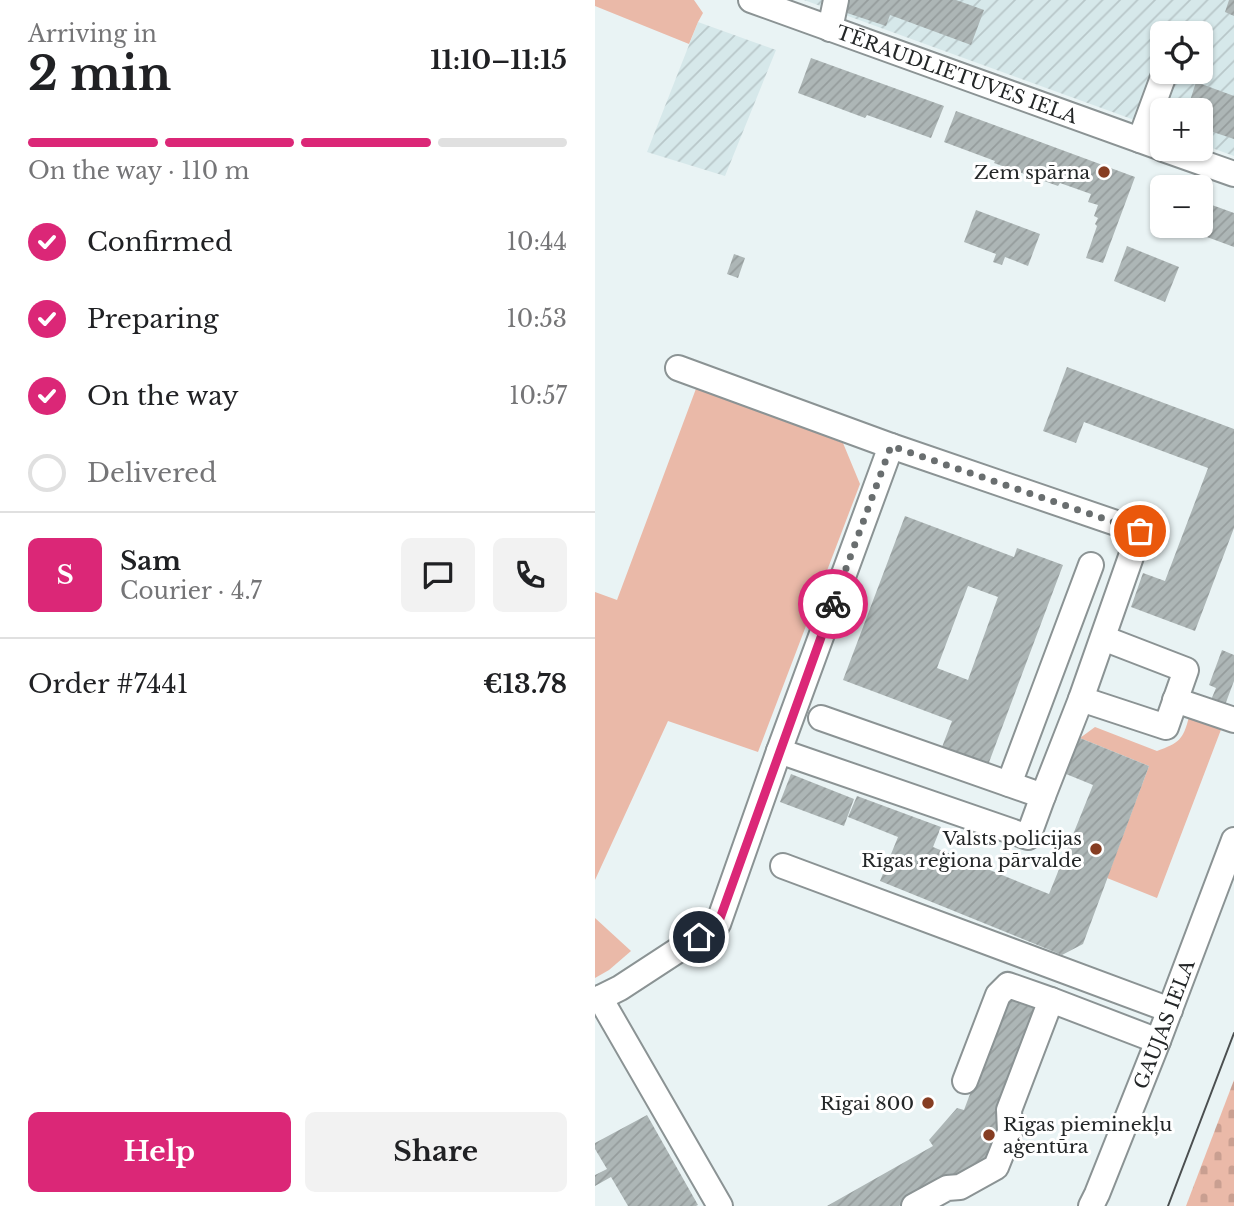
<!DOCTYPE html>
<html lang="en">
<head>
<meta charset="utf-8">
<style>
  :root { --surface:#fff; --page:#f2f2f2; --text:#202124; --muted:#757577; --line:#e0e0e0; --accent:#db2777 }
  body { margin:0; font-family:"Libre Baskerville",serif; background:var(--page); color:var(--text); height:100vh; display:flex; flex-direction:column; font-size:26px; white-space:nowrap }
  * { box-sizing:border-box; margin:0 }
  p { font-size:23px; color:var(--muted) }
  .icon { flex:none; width:38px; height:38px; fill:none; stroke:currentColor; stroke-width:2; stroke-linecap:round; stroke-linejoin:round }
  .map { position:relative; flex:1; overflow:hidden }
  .details { display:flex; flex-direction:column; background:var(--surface); width:595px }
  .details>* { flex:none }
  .tools { position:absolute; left:555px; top:21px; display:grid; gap:14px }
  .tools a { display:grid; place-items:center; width:63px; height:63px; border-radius:10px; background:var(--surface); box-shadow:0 2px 5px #0004; font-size:35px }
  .pin { position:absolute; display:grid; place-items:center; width:60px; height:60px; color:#fff; margin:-30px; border:4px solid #fff; border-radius:50%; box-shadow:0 2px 7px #0007 }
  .courier { position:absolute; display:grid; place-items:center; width:70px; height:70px; margin:-35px; border:5px solid #db2777; border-radius:50%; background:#fff; color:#222; box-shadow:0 2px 9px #0007 }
  .overview em { font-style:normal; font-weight:800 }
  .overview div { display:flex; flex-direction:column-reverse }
  .overview { display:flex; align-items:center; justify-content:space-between; height:119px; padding:0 28px }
  h1 { font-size:46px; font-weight:800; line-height:52px }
  .bar { display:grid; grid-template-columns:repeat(4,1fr); gap:10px 7px; align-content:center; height:84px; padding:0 28px }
  .bar i { height:9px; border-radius:5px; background:var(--line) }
  .bar .active { background:var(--accent) }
  .bar p { grid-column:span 4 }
  .line { display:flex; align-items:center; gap:18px; padding:0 28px; border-top:2px solid var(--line) }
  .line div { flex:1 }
  .round { display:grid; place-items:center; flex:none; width:74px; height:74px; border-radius:10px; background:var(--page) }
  ol { padding:0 28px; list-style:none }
  li { display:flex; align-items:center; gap:21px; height:77px }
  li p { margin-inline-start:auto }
  li .icon { padding:7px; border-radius:50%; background:var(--accent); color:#fff; stroke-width:4 }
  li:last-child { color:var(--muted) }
  li i { width:38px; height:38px; border:4px solid var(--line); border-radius:50% }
  .cta { display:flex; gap:14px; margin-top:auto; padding:14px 28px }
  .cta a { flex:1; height:80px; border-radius:10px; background:var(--accent); color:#fff; font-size:28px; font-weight:800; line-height:80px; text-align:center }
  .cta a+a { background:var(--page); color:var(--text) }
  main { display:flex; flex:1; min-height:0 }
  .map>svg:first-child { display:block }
  .industrial { fill:url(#industrial-furrows); fill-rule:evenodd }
  .grass { fill:#eab9a8 }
  .cemetery { fill:url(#cemetery-stones) }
  .building { fill:url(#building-hatch); fill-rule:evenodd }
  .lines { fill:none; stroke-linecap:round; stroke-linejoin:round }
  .minor-casing { stroke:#8b9394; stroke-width:28 }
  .minor { stroke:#fff; stroke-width:24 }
  .tram { stroke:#4b4f50; stroke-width:2 }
  .done { stroke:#696e6f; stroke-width:7; stroke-dasharray:0 12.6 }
  .route { stroke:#db2777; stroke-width:9 }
  .poi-dot { fill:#863d22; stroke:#fff; stroke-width:2.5 }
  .labels { text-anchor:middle; stroke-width:6; stroke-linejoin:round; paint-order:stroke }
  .street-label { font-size:19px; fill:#242728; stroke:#fff }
  .poi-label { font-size:19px; fill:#242728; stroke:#fff; text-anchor:end }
</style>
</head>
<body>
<main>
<section class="details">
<div class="overview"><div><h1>2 min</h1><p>Arriving in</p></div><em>11:10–11:15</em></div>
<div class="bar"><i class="active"></i><i class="active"></i><i class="active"></i><i></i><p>On the way · 110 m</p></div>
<ol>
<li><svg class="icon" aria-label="check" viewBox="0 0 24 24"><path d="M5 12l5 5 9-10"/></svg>Confirmed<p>10:44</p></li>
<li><svg class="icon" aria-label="check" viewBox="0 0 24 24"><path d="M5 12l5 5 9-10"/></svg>Preparing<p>10:53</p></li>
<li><svg class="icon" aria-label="check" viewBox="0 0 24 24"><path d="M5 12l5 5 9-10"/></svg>On the way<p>10:57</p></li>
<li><i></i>Delivered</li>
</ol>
<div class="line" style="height:126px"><b class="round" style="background:var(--accent);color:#fff">S</b><div><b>Sam</b><p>Courier · 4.7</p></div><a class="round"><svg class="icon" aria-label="chat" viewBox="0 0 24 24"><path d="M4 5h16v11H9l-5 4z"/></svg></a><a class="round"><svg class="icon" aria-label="phone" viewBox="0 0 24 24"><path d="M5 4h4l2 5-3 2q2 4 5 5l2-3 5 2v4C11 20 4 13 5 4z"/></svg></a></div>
<div class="line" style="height:91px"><div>Order #7441</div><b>€13.78</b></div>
<div class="cta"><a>Help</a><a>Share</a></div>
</section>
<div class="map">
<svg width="639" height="1206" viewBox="0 0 639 1206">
  <defs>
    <pattern id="industrial-furrows" width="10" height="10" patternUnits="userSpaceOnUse" patternTransform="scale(1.75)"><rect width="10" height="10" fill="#d6e8ea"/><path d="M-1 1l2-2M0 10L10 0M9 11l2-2" fill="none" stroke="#b8c7c9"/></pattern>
    <pattern id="cemetery-stones" width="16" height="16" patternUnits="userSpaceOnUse" patternTransform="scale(1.75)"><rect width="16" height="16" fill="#eab9a8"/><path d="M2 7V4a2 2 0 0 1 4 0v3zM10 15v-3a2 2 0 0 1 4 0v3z" fill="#c99f91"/></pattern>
    <pattern id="building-hatch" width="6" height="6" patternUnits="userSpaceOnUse" patternTransform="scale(1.75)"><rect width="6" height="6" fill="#adb6b6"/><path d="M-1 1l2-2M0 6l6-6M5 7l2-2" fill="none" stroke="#959c9c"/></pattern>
  </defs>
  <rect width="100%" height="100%" fill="#e9f3f4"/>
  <g class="industrial">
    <path d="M209,0H639V156L606,144V110H567V130ZM567,33H606V72H567Z"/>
    <path d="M103,22L181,50L130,176L52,152Z"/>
  </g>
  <g class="grass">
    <path d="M0,0H99L108,13L103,22L94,44L0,6Z"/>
    <path d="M102,386L248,443L265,484L163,752L73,721L0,880V592L22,600Z"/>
    <path d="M594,717L627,727L562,898L512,878L554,766L485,738L500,727L562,751C584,743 588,740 594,717Z"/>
    <path d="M0,918L36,951L14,970L0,978Z"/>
  </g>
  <path class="cemetery" d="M639,1080V1206H591Z"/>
  <g class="building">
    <path d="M246,0H361L389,10L376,45L295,15L291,26L243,10Z"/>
    <path d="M634,0H639V16L630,12Z"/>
    <path d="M216,58L349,106L336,138L272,115L270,118L203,93Z"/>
    <path d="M601,82L639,96V139L606,128V110H592Z"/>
    <path d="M361,111L540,177L508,263L491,258L502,226L500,224L503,218L499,216L503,205L493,202L496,194L465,183L463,186L399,163L400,161L349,142Z"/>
    <path d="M606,201L639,213V247L593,230L594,226H606Z"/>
    <path d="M381,210L445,234L433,266L410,257L407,265L398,262L401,254L369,242Z"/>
    <path d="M532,246L584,267L570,302L519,281Z"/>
    <path d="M139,254L150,258L143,278L132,274Z"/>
    <path d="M472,367L639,429V528L600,631L536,607L548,573L570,581L613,468L489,422L481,443L448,431Z"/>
    <path d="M310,516L419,557L422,548L468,565L393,765L347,747L357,721L248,680ZM373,586L403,597L373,680L342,668Z"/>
    <path d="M627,650L639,655V681L630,705L616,700L621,688L614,685Z"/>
    <path d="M485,738L554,766L488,944L467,955L285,881L303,837L253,817L262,796L346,827L338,847L454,894L498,785L471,774Z"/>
    <path d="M196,774L259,799L249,826L185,802Z"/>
    <path d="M411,998L443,1010L401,1123L406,1125L393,1162L358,1181L355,1177L304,1206H232L338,1146L334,1140L362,1108L369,1110Z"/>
    <path d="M52,1115L103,1205L101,1206H33L16,1177L0,1186V1175L12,1169L0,1149V1143Z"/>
  </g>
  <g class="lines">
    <g class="minor-casing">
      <g id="minor">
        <path id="s1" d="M156,0L567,148"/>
        <path d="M235,29L241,0"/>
        <path d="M545,140L570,72"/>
        <path d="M568,149L639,174"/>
        <path d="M83,368L296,446L559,536"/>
        <path d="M486,699L545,531"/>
        <path d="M580,700L639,720"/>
        <path d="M226,718L448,796L486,699L571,727L591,670L508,638"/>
        <path d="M184,751L433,837L448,796"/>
        <path d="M414,784L496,565"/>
        <path d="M188,866L575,1010"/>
        <path d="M5,998L25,988L123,924L184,751L296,446"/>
        <path d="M0,1001L5,998L125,1206"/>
        <path d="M370,1081L403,995L413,985L456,1000"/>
        <path d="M319,1206L352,1188L365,1187L401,1167L415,1132L414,1110L456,1000L563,1041"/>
        <path id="s2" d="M496,1206L502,1194L563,1041L639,840"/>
      </g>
    </g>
    <use href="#minor" class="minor"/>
    <path class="tram" d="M573,1206L639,1033"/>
  </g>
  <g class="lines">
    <path class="done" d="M238,604L296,446L545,531"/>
    <path class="route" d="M104,937L123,924L238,604"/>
  </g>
  <g class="poi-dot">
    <circle cx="509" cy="172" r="7"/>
    <circle cx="501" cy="849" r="7"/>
    <circle cx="333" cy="1103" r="7"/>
    <circle cx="394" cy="1135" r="7"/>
  </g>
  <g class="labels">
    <g class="street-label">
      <text dy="7" stroke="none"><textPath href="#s1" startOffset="219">TĒRAUDLIETUVES IELA</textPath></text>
      <text dy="7" stroke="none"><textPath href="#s2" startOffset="196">GAUJAS IELA</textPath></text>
    </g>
    <g class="poi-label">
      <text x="495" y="179">Zem spārna</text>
      <text x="487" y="845">Valsts policijas<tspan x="487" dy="22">Rīgas reģiona pārvalde</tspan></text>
      <text x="319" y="1110">Rīgai 800</text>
      <text x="408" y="1131" text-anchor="start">Rīgas pieminekļu<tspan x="408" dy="22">aģentūra</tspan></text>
    </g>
  </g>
</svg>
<div class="tools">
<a><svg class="icon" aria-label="locate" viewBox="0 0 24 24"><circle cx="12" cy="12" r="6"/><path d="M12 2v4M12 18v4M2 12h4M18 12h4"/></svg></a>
<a>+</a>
<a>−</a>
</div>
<div class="pin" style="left:545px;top:531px;background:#ea580c"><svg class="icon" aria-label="bag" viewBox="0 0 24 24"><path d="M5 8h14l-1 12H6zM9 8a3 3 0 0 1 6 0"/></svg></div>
<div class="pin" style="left:104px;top:937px;background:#1f2937"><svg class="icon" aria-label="home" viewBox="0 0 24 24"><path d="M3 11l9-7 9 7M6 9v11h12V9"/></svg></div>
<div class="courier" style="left:238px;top:604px"><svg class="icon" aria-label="bike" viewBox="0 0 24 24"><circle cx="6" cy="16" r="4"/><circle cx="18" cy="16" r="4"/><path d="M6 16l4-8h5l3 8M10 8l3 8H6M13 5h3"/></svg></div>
</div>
</main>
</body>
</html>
